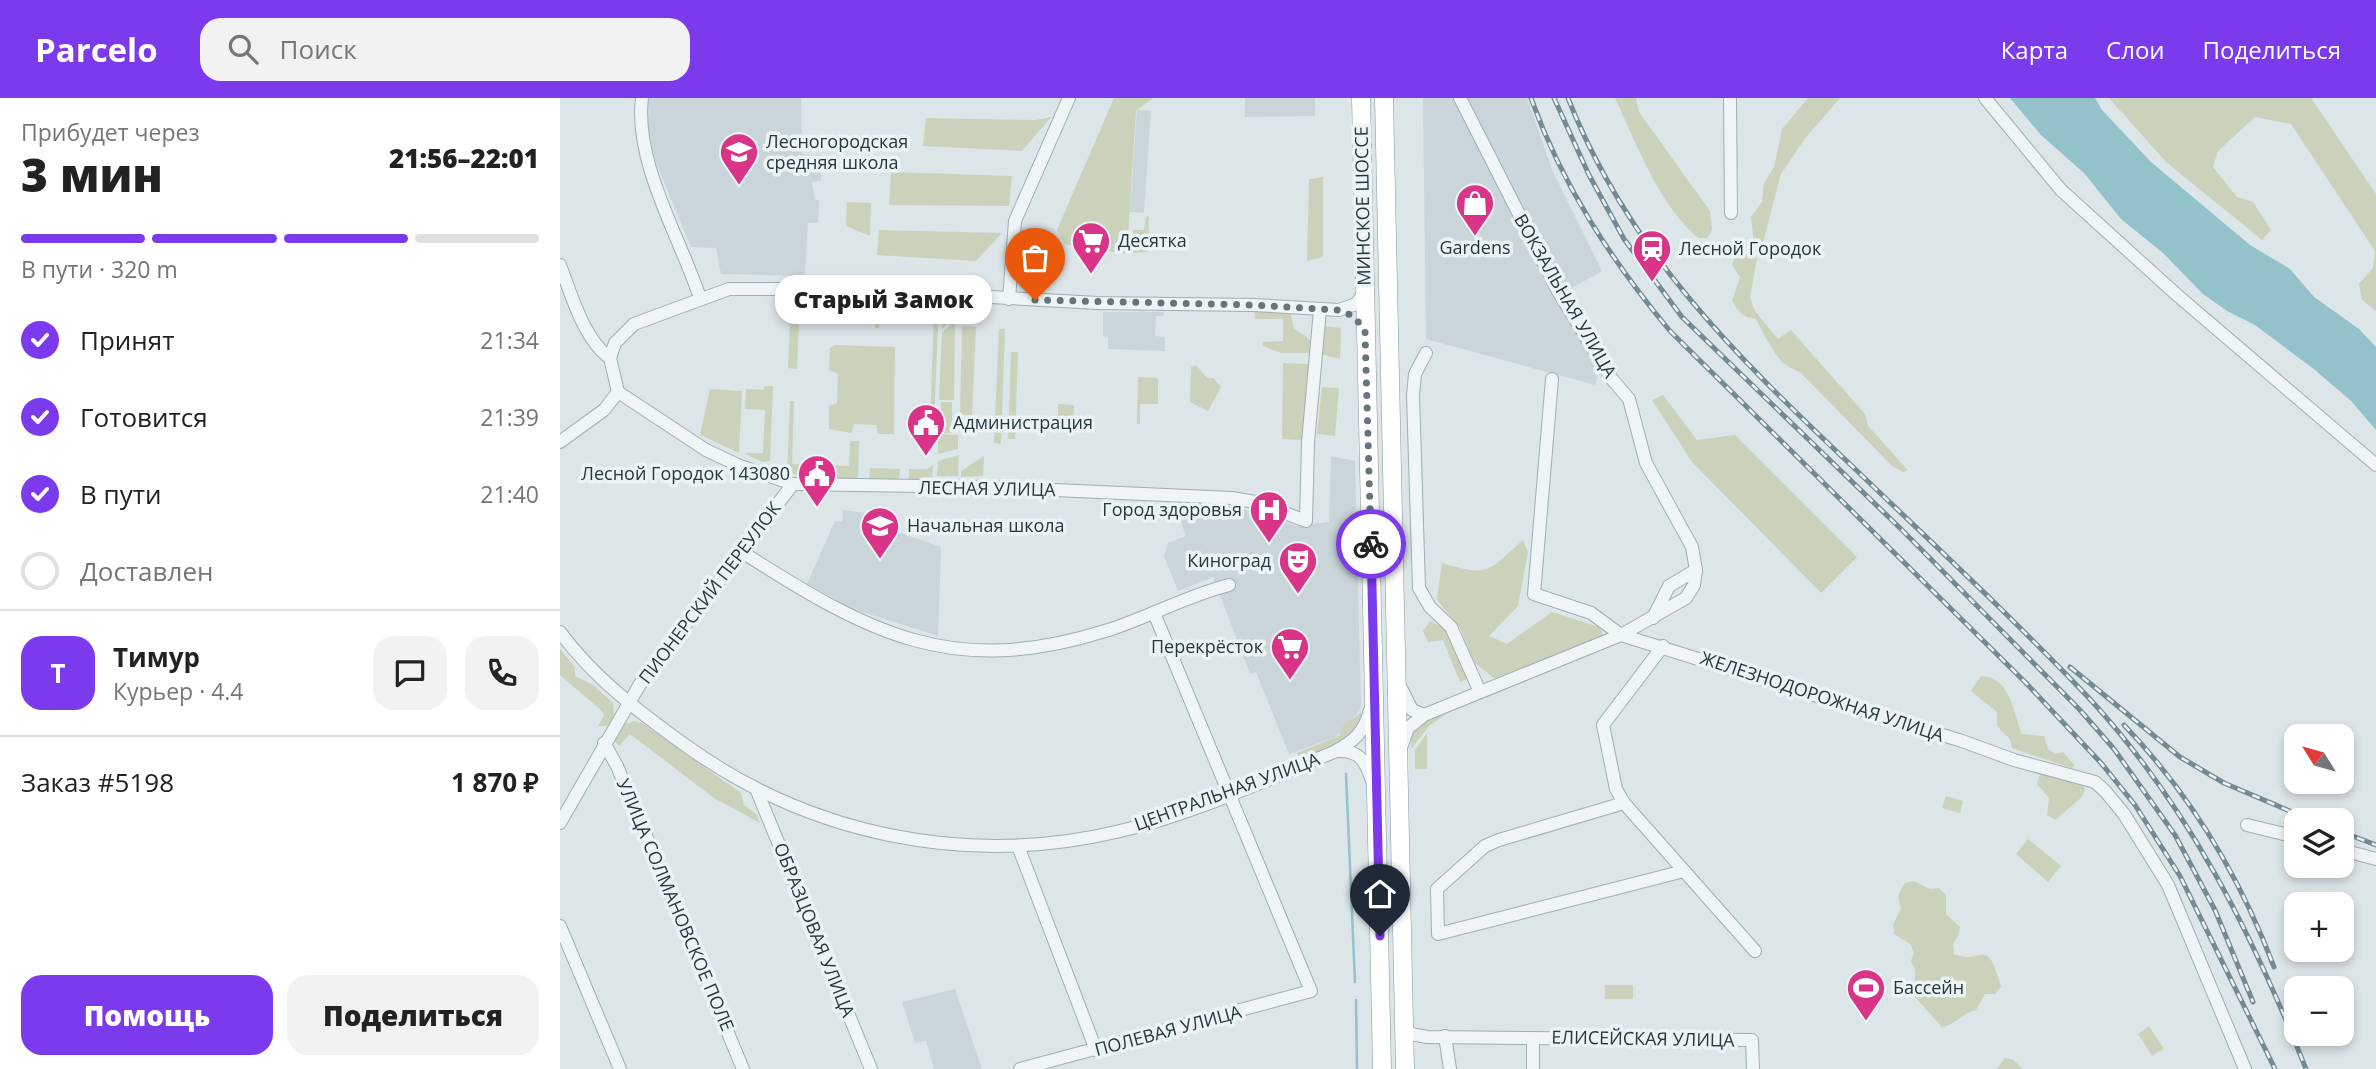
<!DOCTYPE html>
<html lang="ru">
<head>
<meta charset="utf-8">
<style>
  :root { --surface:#fff; --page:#f2f2f2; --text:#222; --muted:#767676; --line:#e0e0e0; --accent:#7c3aed }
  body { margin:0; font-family:"Open Sans",sans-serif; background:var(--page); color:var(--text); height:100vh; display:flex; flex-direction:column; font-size:26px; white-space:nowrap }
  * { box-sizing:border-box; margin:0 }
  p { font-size:23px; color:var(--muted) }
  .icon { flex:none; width:38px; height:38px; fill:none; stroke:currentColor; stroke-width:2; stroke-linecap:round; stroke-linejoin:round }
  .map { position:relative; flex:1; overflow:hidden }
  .details { display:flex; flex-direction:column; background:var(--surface); width:560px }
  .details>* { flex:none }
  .needle { width:46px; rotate:307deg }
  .controls { position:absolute; left:1724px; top:626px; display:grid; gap:14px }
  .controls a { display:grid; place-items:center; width:70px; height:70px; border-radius:14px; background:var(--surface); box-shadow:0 4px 10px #0003; font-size:35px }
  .pin { position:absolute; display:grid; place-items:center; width:60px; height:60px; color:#fff; margin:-72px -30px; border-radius:50% 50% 50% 0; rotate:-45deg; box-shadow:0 0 7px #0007 }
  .pin .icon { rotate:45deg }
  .courier { position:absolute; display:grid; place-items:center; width:70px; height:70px; margin:-35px; border:5px solid #7c3aed; border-radius:50%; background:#fff; color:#222; box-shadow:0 2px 9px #0007 }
  .bubble { position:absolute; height:49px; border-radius:21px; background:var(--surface); box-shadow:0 4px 10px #0003; font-size:23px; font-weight:800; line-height:49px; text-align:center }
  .head em { font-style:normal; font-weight:800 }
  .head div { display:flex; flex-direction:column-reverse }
  .head { display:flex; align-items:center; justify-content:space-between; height:119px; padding:0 21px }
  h1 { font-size:46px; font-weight:800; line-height:52px }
  .bar { display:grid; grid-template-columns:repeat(4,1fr); gap:10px 7px; align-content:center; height:84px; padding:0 21px }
  .bar i { height:9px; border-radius:5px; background:var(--line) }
  .bar .on { background:var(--accent) }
  .bar p { grid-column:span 4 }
  .line { display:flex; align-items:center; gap:18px; padding:0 21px; border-top:2px solid var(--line) }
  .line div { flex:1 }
  .round { display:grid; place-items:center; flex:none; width:74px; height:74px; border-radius:21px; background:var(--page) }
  ol { padding:0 21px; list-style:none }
  li { display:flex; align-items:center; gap:21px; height:77px }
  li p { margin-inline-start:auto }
  li .icon { padding:7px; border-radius:50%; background:var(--accent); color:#fff; stroke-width:4 }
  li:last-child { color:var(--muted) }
  li i { width:38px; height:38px; border:4px solid var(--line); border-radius:50% }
  .cta { display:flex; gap:14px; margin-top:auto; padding:14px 21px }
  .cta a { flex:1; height:80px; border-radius:21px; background:var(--accent); color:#fff; font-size:28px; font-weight:800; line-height:80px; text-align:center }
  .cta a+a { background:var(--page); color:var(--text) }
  header { display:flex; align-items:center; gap:42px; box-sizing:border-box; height:98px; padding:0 35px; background:var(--accent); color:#fff }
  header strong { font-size:33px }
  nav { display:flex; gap:38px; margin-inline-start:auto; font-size:24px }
  .search { width:490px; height:63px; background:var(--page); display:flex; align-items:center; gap:18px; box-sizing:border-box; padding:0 24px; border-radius:21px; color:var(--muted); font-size:26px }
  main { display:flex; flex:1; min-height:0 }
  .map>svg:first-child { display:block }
  .built { fill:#cad5da }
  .green { fill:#cad2bc }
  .water { fill:#93c2cb }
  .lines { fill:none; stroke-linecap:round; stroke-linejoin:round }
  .stream { stroke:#93c2cb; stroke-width:2.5 }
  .minor-casing { stroke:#a1aeb2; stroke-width:14 }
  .highway-casing { stroke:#82989f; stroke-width:19 }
  .minor { stroke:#eff4f6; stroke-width:12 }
  .highway { stroke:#fff; stroke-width:18 }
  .rail-casing { stroke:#748a92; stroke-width:5 }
  .rail { stroke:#ebf3f5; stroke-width:2.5; stroke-dasharray:8; stroke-linecap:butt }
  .done { stroke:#65757a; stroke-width:7; stroke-dasharray:0 12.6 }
  .route { stroke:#7c3aed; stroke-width:9 }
  .labels { text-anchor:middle; stroke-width:7; stroke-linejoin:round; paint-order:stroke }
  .poi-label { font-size:18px; fill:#25383f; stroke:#ebf3f5; text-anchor:start }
  .street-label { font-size:18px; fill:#25383f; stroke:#ebf3f5 }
</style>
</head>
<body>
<header>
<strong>Parcelo</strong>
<div class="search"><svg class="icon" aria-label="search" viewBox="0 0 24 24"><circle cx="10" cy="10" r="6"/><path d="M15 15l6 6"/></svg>Поиск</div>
<nav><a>Карта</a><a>Слои</a><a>Поделиться</a></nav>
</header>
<main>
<section class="details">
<div class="head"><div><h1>3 мин</h1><p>Прибудет через</p></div><em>21:56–22:01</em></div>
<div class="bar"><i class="on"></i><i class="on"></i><i class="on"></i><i></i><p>В пути · 320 m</p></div>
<ol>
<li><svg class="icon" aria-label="check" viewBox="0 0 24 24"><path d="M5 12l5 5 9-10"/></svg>Принят<p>21:34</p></li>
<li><svg class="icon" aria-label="check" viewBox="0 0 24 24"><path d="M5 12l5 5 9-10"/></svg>Готовится<p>21:39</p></li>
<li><svg class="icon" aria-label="check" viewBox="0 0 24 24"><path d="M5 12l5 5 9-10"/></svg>В пути<p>21:40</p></li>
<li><i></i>Доставлен</li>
</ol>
<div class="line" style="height:126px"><b class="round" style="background:var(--accent);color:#fff">Т</b><div><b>Тимур</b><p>Курьер · 4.4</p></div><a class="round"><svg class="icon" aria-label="chat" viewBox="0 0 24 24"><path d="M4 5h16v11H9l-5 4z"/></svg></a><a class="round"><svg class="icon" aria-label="phone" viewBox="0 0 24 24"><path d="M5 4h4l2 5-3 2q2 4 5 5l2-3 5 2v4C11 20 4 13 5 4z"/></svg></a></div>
<div class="line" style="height:91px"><div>Заказ #5198</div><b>1 870 ₽</b></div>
<div class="cta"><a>Помощь</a><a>Поделиться</a></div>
</section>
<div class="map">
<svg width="1816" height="971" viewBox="0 0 1816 971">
  <rect width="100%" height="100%" fill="#dce5e8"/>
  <g class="built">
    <path d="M89,0H241L242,56L262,57L261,83L252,84L255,102H259L258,125H248L245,178L161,176L156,150L131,149L94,60L86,17Z"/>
    <path d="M685,0H755V18L685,19Z"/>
    <path d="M863,0H897L1040,270L1035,287L866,241Z"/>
    <path d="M906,0H967L993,74L1042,173L1003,195Z"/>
    <path d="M577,12L591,13L584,115L570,114Z"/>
    <path d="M543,214H604L603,218H596L595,238L605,239V253L548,251V239L543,238Z"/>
    <path d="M771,358L795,363L801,611L776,639L729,656L696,574L690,576L653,479L618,493L604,458L608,445L626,438L613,402L680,410L736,428L769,424Z"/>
    <path d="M283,412L320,417V428L381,449L378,538L293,511L247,486L275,423L282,424Z"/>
    <path d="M395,891L422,971H374L366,943L355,945L342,904Z"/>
  </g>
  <g class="green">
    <path d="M554,0H593L576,13L567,156L505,146L497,132Z"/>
    <path d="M1055,0H1076L1079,14L1150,113L1152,132L1147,140H1138C1098,105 1078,49 1055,0Z"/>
    <path d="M1248,0H1280L1244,42L1221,76L1203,144L1194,147L1191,119L1202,104L1204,85L1214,69L1222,31Z"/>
    <path d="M1549,0H1751L1816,96V213L1802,202L1799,186L1813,170L1815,153L1731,26L1695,19L1658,53L1653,69L1677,99L1693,104L1711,132L1702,142L1606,64Z"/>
    <path d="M491,19L462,53L363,48L366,20L476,22Z"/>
    <path d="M331,74L452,78L449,108L329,107Z"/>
    <path d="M763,79V159L747,163L749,81Z"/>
    <path d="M287,104L311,105L310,138L286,128Z"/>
    <path d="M589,118L588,154L572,155L573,132H584L586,119Z"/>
    <path d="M319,132L442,135L416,163L317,157Z"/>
    <path d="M1189,156L1197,160L1190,199L1195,213L1218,241L1231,232L1305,316L1308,328L1348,372L1343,374L1332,368L1241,275C1236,272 1230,270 1226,267C1215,260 1202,232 1196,221C1183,219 1178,214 1172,203L1180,179L1172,167L1175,158Z"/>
    <path d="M268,178L418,185V194L268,187Z"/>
    <path d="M383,197H396L395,218L382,231Z"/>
    <path d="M231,199L308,200L307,207L240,204L237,271L228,270Z"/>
    <path d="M316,200L379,203L373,351H369L374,214L320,212L319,230H315Z"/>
    <path d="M694,211L730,213L734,230L754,245L753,255H721L703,248V244L723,243V221H695Z"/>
    <path d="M395,222L394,302H379L382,235Z"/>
    <path d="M402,228L416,229L412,317H400Z"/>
    <path d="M762,228L781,230L780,261L757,255Z"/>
    <path d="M439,231H445L441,346L434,345Z"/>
    <path d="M275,247L335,249L334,336H318L316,327L294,326L291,335L269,331V308L277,305L278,276L269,272L270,250Z"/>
    <path d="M451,254H458L455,341H448Z"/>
    <path d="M723,265L749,266L744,342L722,341Z"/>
    <path d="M636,267L647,280H653L661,289L648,313L630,304L631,269Z"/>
    <path d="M578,279L598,280V306H580V326H577Z"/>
    <path d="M204,288H213L210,363L202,364L184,355H203L205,312L185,311L186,291L204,292Z"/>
    <path d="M762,289L779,290L775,338L757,336Z"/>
    <path d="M150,291L182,293L179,355L140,337Z"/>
    <path d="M1103,297L1137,342L1175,337L1297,459L1261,495L1132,364L1092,302Z"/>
    <path d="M230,303H234L232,366L289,368L290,343H299L298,382L260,381L227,375Z"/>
    <path d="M381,304H392V335H380Z"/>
    <path d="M498,306L514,307L513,330H498Z"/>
    <path d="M378,336L398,337V351L378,356Z"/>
    <path d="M399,357L398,378H377L378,363Z"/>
    <path d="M424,358L423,378L401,379V373Z"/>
    <path d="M373,367L372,386L349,385V371H367Z"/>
    <path d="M310,370L340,371L339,385H309Z"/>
    <path d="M963,442L968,454L958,508L929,538L947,546L992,514L1039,529L1044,539L935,581L914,564L900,530L877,502L882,465C930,479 927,474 963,442Z"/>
    <path d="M870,523L886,531L907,581L900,584L883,542L868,544L863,533Z"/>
    <path d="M0,551L15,569V578L33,587L53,605L54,619L47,628H38L44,617L42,613L0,577Z"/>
    <path d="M1421,578C1451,579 1453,615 1462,636L1484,638L1488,651L1495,656L1503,654L1515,668L1511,670L1452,650L1450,641L1437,628V614L1411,593Z"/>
    <path d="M801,614C804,645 764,652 742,661L737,655L779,638L782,629Z"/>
    <path d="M888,615L870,627L851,651V634L860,626Z"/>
    <path d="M74,623L82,625L181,695L184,707L197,717L200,725L154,700L70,636L59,648L54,642L63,627Z"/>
    <path d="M867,635V671H855V652Z"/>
    <path d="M1481,673L1520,683L1525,691L1522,699L1495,722L1487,717L1489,700L1477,686Z"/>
    <path d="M1386,698L1403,703L1400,715L1382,710Z"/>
    <path d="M1468,741L1501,768L1488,784L1456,756Z"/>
    <path d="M1354,783L1370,791L1379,790L1386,797V816L1400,829L1398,838L1393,846L1394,856C1424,868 1426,835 1441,889L1435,896H1425L1416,912C1402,915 1396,927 1382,929L1355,899V872L1351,863L1354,854L1350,846L1334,836L1333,827L1341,810C1337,800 1338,794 1345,785Z"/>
    <rect x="1045" y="887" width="28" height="14"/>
    <path d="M1589,928L1604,951L1592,958L1578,936Z"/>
    <path d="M1445,960L1454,962L1462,971H1437Z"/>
  </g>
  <path class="water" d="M1450,0H1535L1542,12L1591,64L1690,147L1730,171L1754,199L1799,231L1816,249V332L1791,303L1755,272L1695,227L1667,213L1643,196L1603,155L1561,121L1524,75L1481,37Z"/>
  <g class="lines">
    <g class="stream">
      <path d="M786,676L795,884"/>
      <path d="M796,902L797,971"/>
    </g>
    <g class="minor-casing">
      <g id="minor">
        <path d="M82,0C74,65 120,139 140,200"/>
        <path d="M900,0L998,193L1051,280L1069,301L1086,365L1132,449L1136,472"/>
        <path d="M1170,0L1171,115"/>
        <path d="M1425,0L1501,92L1617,197L1816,367"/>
        <path d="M0,167C11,196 24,242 50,260L58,294L146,352L180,368L233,386L426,389L672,400L695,404L746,423L748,344L760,212"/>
        <path d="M449,201L455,123L509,0"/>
        <path d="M866,255L855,276L853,297L859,490L870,509L891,529L920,594"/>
        <path d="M50,260L55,245L74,226L169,191H285L538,205L693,207L779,212L796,206L804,195"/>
        <path d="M992,281L974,496L1031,515L1061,537L1402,643L1454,662L1535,684L1545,693L1564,716L1608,787L1685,971"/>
        <path d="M0,344L44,312L58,294"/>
        <path d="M182,454C309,535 391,581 545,533C587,520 626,498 669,487"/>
        <path d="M0,534C34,580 79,614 125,647C250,737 406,769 556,734C631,717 703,683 774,654C794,643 804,635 810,612"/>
        <path d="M1103,548L1043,627L1056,691L1064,705L1195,853"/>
        <path d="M841,590L852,612L864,617"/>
        <path d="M44,645L57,668L183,971"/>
        <path d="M842,647L848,630L864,617L1061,537L1126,500L1134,487L1136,472L1109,488L1093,520"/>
        <path d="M778,653C800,652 806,664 812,683"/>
        <path d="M197,693L311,971"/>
        <path d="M1064,705L939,742L925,748L877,791L878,836L1124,773"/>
        <path d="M0,725L80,586L233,386"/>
        <path d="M1687,727L1736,739"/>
        <path d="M458,748L536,952"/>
        <path d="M1782,752L1816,761"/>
        <path d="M0,828L60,971"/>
        <path d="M844,926L851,936L867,939L1192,942L1193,971"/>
        <path d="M885,938L890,971"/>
        <path d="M973,940V971"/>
        <path d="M460,971L751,893L594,515"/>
      </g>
    </g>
    <g class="highway-casing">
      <g id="highway">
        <path d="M801,0L822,971"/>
        <path d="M824,0L845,971"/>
      </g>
    </g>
    <use href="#minor" class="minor"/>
    <use href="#highway" class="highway"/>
    <g class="rail-casing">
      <g id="rail">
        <path d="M971,0C1002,87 1051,162 1110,233L1466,585L1541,665L1575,707L1620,778L1715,971"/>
        <path d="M994,0L1029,77L1064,141L1122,219L1342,432L1520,612L1554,651L1615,737L1655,812L1693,904"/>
        <path d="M1008,0C1068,153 1177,259 1293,369C1372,445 1453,520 1528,599C1628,707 1692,835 1746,971"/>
        <path d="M1510,569L1620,659L1664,685L1753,723"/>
        <path d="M1564,627C1631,697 1680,779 1714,869"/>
        <path d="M1782,734L1816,747"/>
      </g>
    </g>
    <use href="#rail" class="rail"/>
  </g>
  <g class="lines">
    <path class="done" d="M475,202L693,207L779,212L795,219L805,234L811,446"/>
    <path class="route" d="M811,446L820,838"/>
  </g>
  <defs>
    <g id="school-pin" transform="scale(2.0125)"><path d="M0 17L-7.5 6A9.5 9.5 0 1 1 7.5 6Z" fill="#d93488" stroke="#ebf3f5"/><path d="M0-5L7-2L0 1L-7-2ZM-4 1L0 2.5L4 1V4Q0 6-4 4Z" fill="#fff"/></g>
    <g id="shop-pin" transform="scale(2.0125)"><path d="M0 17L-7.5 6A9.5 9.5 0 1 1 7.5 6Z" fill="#d93488" stroke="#ebf3f5"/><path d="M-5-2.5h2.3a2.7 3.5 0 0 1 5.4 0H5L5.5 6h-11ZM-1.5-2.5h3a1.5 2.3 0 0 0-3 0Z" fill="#fff"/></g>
    <g id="supermarket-pin" transform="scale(2.0125)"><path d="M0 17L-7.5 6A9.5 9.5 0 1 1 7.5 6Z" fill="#d93488" stroke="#ebf3f5"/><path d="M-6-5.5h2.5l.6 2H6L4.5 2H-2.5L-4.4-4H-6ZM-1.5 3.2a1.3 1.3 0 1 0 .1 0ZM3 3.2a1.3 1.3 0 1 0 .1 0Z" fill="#fff"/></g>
    <g id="station-pin" transform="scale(2.0125)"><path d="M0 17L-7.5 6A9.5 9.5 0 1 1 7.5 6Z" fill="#d93488" stroke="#ebf3f5"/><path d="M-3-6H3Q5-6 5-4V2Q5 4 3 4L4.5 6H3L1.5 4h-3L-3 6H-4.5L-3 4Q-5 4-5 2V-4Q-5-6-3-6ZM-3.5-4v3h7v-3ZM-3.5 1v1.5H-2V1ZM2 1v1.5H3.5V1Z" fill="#fff"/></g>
    <g id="civic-pin" transform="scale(2.0125)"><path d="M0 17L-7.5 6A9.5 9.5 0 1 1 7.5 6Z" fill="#d93488" stroke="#ebf3f5"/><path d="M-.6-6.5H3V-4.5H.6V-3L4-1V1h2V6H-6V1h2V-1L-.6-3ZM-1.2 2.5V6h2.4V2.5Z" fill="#fff"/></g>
    <g id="hospital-pin" transform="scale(2.0125)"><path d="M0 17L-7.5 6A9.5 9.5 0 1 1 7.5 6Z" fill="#d93488" stroke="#ebf3f5"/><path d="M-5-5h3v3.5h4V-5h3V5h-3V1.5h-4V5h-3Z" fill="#fff"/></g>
    <g id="theatre-pin" transform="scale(2.0125)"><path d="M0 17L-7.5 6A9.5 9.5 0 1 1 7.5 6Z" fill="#d93488" stroke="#ebf3f5"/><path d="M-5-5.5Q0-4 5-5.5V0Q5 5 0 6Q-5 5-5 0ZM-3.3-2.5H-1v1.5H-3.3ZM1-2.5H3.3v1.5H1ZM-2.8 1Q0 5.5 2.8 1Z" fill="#fff"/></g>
    <g id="stadium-pin" transform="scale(2.0125)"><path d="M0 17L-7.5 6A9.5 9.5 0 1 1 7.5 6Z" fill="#d93488" stroke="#ebf3f5"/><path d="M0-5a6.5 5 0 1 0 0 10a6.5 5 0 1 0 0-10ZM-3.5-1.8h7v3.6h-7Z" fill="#fff"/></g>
  </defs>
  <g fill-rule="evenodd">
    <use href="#school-pin" x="179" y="54"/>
    <use href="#shop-pin" x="915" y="105"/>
    <use href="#supermarket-pin" x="531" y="143"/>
    <use href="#station-pin" x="1092" y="151"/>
    <use href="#civic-pin" x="366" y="325"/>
    <use href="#civic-pin" x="257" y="376"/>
    <use href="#hospital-pin" x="709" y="412"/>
    <use href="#school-pin" x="320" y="428"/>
    <use href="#theatre-pin" x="738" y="463"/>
    <use href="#supermarket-pin" x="730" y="549"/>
    <use href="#stadium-pin" x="1306" y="890"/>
  </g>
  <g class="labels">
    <g class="poi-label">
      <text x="206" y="50">Лесногородская<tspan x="206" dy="21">средняя школа</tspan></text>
      <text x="558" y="149">Десятка</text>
      <text x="915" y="156" text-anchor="middle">Gardens</text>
      <text x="1119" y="157">Лесной Городок</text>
      <text x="393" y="331">Администрация</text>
      <text x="230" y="382" text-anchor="end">Лесной Городок 143080</text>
      <text x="682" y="418" text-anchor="end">Город здоровья</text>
      <text x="347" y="434">Начальная школа</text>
      <text x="711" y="469" text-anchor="end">Киноград</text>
      <text x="703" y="555" text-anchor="end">Перекрёсток</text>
      <text x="1333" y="896">Бассейн</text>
    </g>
    <g class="street-label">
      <text transform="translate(803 108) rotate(-91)" y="6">МИНСКОЕ ШОССЕ</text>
      <text transform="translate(1005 198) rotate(60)" y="6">ВОКЗАЛЬНАЯ УЛИЦА</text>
      <text transform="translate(427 391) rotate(1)" y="6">ЛЕСНАЯ УЛИЦА</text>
      <text transform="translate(150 495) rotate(-53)" y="6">ПИОНЕРСКИЙ ПЕРЕУЛОК</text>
      <text transform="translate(1262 599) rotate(18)" y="6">ЖЕЛЕЗНОДОРОЖНАЯ УЛИЦА</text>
      <text transform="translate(667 694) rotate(-20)" y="6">ЦЕНТРАЛЬНАЯ УЛИЦА</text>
      <text transform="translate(115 807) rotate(67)" y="6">УЛИЦА СОЛМАНОВСКОЕ ПОЛЕ</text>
      <text transform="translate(254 832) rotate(68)" y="6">ОБРАЗЦОВАЯ УЛИЦА</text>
      <text transform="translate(608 933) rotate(-15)" y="6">ПОЛЕВАЯ УЛИЦА</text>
      <text transform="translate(1083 941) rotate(1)" y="6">ЕЛИСЕЙСКАЯ УЛИЦА</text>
    </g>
  </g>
</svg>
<div class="controls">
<a><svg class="needle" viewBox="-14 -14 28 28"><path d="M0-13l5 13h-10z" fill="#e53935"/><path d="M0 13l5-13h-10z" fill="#767676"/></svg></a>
<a><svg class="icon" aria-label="layers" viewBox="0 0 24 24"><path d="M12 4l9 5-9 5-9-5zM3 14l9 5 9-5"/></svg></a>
<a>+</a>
<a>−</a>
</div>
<div class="pin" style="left:475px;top:202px;background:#ea580c"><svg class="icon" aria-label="bag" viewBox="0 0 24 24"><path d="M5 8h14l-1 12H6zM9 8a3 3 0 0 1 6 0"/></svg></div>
<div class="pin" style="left:820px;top:838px;background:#1f2937"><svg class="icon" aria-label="home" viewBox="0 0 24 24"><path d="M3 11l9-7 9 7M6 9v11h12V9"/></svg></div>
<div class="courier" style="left:811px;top:446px"><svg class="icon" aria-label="bike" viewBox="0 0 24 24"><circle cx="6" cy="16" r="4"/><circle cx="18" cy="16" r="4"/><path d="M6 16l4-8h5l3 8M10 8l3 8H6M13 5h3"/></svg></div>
<div class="bubble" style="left:215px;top:177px;width:217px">Старый Замок</div>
</div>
</main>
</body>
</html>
